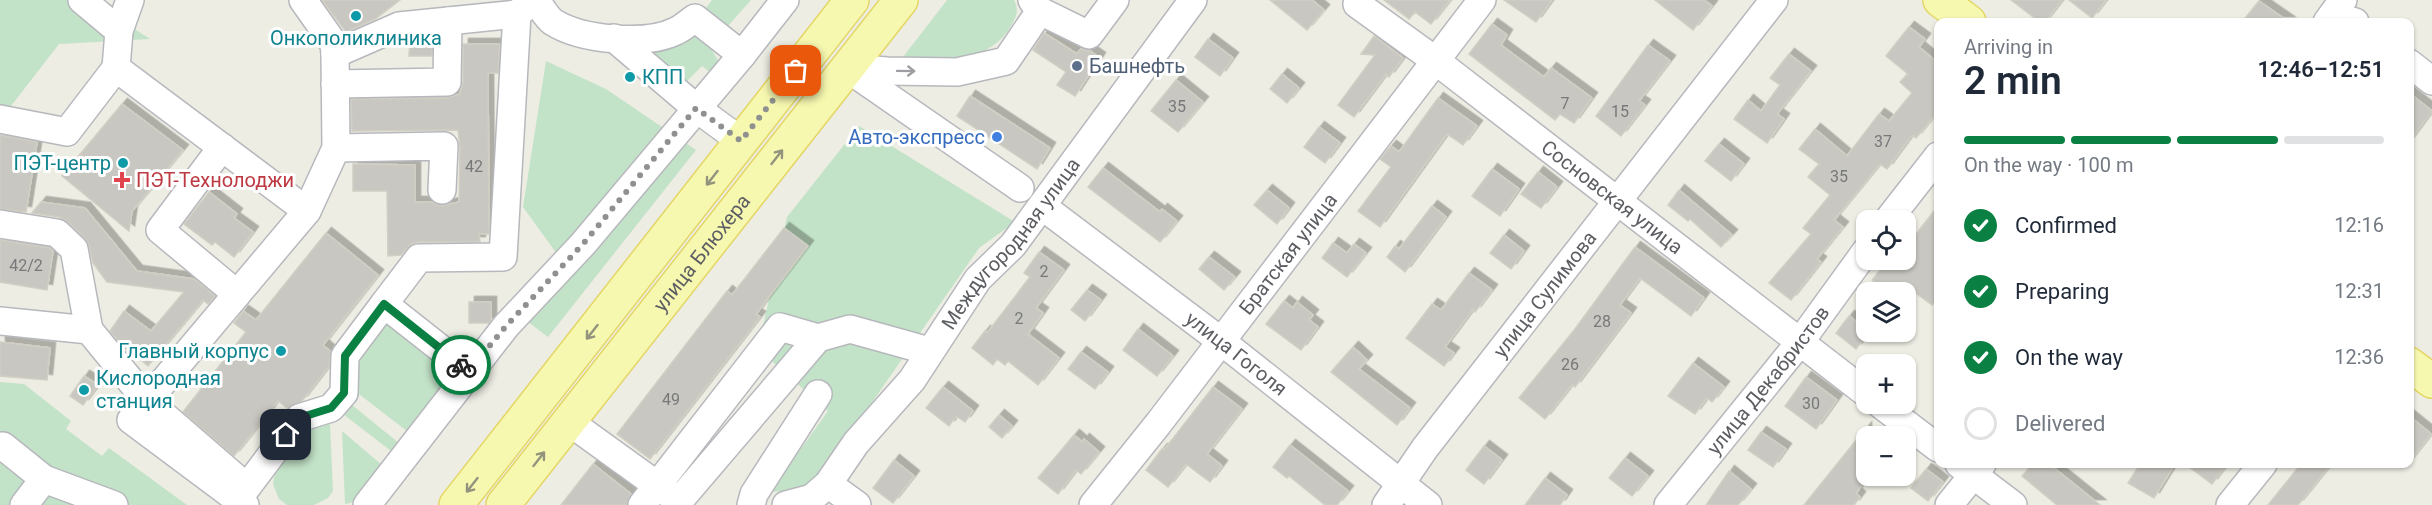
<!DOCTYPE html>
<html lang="en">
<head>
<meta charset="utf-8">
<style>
  :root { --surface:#fff; --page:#f2f2f3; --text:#1f2937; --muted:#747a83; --line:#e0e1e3; --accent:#0b8043 }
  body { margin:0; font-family:Roboto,sans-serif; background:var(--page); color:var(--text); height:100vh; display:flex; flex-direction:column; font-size:22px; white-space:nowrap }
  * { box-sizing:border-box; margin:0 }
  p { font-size:20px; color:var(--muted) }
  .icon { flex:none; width:33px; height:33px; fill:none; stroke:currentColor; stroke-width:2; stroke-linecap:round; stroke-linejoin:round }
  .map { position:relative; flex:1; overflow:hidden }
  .sheet { position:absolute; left:1934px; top:18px; width:480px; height:450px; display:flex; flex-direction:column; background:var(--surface); border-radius:12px; box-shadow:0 2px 4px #0004 }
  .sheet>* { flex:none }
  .fabs { position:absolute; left:1856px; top:210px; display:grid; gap:12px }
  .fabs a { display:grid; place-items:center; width:60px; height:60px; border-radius:12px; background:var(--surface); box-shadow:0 2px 4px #0004; font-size:30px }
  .pin { position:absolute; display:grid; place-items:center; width:51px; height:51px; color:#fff; margin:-26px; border-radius:12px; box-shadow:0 3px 9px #0006 }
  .courier { position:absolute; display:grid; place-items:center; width:60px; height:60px; margin:-30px; border:4px solid #0b8043; border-radius:50%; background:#fff; color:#222; box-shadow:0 2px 8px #0007 }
  .summary em { font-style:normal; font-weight:600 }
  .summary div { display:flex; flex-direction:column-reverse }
  .summary { display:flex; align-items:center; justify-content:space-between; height:102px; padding:0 30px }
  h1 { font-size:39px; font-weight:600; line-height:45px }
  .bar { display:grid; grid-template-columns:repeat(4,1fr); gap:9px 6px; align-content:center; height:72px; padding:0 30px }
  .bar i { height:8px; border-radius:4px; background:var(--line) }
  .bar .selected { background:var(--accent) }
  .bar p { grid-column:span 4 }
  ol { padding:0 30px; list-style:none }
  li { display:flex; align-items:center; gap:18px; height:66px }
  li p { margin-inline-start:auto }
  li .icon { padding:6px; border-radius:50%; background:var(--accent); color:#fff; stroke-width:4 }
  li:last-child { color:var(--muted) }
  li i { width:33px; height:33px; border:3px solid var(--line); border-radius:50% }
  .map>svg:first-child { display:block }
  .green { fill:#c3e3c8 }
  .building { fill:#c9c7c1; stroke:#d1cfc3; stroke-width:1.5; filter:url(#shadow) }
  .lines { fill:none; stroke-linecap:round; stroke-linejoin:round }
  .minor-casing { stroke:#b7b8bd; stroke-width:30 }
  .major-casing { stroke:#e4d666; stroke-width:36 }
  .minor { stroke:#fff; stroke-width:27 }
  .major { stroke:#f7f8af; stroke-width:33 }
  .oneway { stroke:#9d9ea1 }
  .oneway2 { stroke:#92947e }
  .done { stroke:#8f9090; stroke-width:6; stroke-dasharray:0 10.8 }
  .route { stroke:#0b8043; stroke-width:8 }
  .culture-dot { fill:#0f9aa8; stroke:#fff; stroke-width:2 }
  .service-dot { fill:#5c6f8a; stroke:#fff; stroke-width:2 }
  .shop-dot { fill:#3f7fe0; stroke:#fff; stroke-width:2 }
  .health-dot { fill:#e0444e; stroke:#fff; stroke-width:2 }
  .labels { text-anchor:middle; stroke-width:6; stroke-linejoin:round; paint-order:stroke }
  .number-label { font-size:16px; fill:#77787a }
  .culture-label { font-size:20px; fill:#0d838f; stroke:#fff; text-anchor:start }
  .service-label { font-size:20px; fill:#4e5e75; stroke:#fff; text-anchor:start }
  .shop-label { font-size:20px; fill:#366cbe; stroke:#fff; text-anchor:end }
  .health-label { font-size:20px; fill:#be3a42; stroke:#fff; text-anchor:start }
  .street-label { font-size:20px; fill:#5c5e63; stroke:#fff }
</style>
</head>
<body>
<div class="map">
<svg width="2432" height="505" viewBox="0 0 2432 505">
  <defs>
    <filter id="shadow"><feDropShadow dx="5.5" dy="-5.5" stdDeviation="0" flood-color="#0004"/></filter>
  </defs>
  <rect width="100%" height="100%" fill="#edede4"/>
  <g class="green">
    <path d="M0,0H90L150,39L59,44L11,106L0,105Z"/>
    <path d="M712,0H751L728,26L721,28L700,16Z"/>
    <path d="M947,0H1014C1019,10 1017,16 1011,26C990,62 945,62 907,63L903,57Z"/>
    <path d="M692,32L708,44L718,60L711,73L702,66L687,81L697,90L691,95L647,60L648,45Z"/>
    <path d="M546,61L606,89L696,150L548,337L519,315L557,254L523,207Z"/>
    <path d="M859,126L1015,222L979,248L812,489L770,492L828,411L758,349L787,217Z"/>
    <path d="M390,321L456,373L412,435L355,391V361Z"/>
    <path d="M0,382L24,384L71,421L66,429L102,456L109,448L187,505H0Z"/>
    <path d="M346,400L400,444L395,454L339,411Z"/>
    <path d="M330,424L333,491L328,498L314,505H287L279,499L273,484L275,472L304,432Z"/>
    <path d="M342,431L389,471L368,499L345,504Z"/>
  </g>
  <g class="building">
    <path d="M322,0H400L375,19L346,32Z"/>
    <path d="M1270,0H1312L1324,10L1307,30Z"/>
    <path d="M1384,0H1450L1431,24L1415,12L1409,19Z"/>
    <path d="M1504,0H1552L1536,22Z"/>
    <path d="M1655,0H1704L1712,6L1693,30Z"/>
    <path d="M2011,0H2062L2045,22H2040Z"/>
    <path d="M2069,0H2106L2092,18Z"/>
    <path d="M2259,1L2289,22H2242Z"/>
    <path d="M1492,24L1507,35L1501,45L1544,77L1551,68L1592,98L1574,123L1560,114L1555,120L1469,54Z"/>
    <path d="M1909,27L1925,39L1919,47L1938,63V111L1916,138L1912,135L1887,169L1880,164L1834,220L1843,227L1817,259L1821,262L1791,300L1769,283L1811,234L1803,228L1830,195L1808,177L1819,164L1799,149L1815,129L1847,156L1879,114L1889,121L1912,93L1900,82L1908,74L1886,56Z"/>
    <path d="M1044,33L1077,54L1081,49L1090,51L1100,58L1075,96L1057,85L1066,72L1033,50Z"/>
    <path d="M1374,36L1403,58L1389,77L1386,74L1354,117L1338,105L1375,55L1361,54Z"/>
    <path d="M432,38V56H409L410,41Z"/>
    <path d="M1208,39L1233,58L1220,76L1195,57Z"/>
    <path d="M463,44H500L498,73H488L489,234H479L480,242H418L411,244L401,255L388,256L387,191H353V164L415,165V202H432L442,206L459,202L460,147L458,130L352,131L351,99L447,98L460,94L463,82Z"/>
    <path d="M1648,45L1670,61L1639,101L1645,105L1621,136L1596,116Z"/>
    <path d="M1789,54L1811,71L1777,114L1784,119L1767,143L1734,119L1748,100L1761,111L1780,85L1770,78Z"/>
    <path d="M1282,74L1299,88L1287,103L1270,89Z"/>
    <path d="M1176,80L1203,102L1178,132L1151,111Z"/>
    <path d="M2409,93L2432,111L2409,142Z"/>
    <path d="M970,96L1050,148L1037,169L957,116Z"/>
    <path d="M1438,98L1477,126L1463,145L1447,134L1380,227L1358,211L1391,167L1380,159L1391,146L1399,152Z"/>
    <path d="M122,104L183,150L132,211L129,231L62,176Z"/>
    <path d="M1319,127L1340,143L1325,163L1304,147Z"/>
    <path d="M0,135L37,142L26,212L0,209Z"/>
    <path d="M1719,144L1744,164L1731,181L1705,161Z"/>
    <path d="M1103,168L1160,212L1162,209L1177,221L1160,242L1088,187Z"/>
    <path d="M1492,169L1519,189L1500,216L1472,196Z"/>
    <path d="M1538,172L1557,187L1541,208L1521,194Z"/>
    <path d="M1267,190L1289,208L1277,224L1254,205Z"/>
    <path d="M1679,190L1732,235L1721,247L1690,219L1688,221L1668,205Z"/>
    <path d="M209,192L237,214L234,218L253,232L234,257L215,242L212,245L184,224Z"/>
    <path d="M41,202L85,208L137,271L194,279L215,296L208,304L203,300L148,366L128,349H125L110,331L124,311L151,331L184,292L107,282L93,263L89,246L85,238L68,222L59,217L32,213Z"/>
    <path d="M1432,206L1446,217L1405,272L1387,257L1395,246L1399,249Z"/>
    <path d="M1938,206V297L1932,305L1902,283L1896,292H1889L1872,280L1888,260H1905V248Z"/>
    <path d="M784,228L808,246L756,314L760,317L650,459L617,434L727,291L732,295Z"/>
    <path d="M326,233L378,275L323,345L331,352L329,366L302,401L287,408L278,401L234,456L183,412L246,332L234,323L243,311L256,320Z"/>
    <path d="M1504,235L1524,251L1511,269L1490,253Z"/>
    <path d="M0,240L50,248L53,251L47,290L0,282Z"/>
    <path d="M1333,243L1347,253L1354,244L1366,253L1347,277L1322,258Z"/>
    <path d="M1635,247L1704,298L1691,316L1640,278L1620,305L1631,313L1575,387L1572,385L1545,419L1519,398L1575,329Z"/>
    <path d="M1039,252L1064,270L1036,308L1043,313L1028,334L1059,358L1038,385L1008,361L1005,365L997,359L993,365L972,348L985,331L987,333L1030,277L1024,273Z"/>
    <path d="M1209,257L1235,277L1224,290L1199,269Z"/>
    <path d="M1469,273L1492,290L1475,312L1473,309L1445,347L1454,353L1444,366L1406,338L1432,304L1441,310Z"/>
    <path d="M1087,290L1101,300L1085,321L1071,310Z"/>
    <path d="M1284,301L1293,308L1297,302L1313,315L1309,320L1318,327L1301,350L1266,324Z"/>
    <path d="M469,302H491V319L489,323H469Z"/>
    <path d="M1849,316L1866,329V332H1869L1856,349L1836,333Z"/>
    <path d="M1138,329L1173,356L1157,376L1123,350Z"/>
    <path d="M0,342L50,348L47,380L0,376Z"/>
    <path d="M1353,347L1367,360L1359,369L1410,408L1397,425L1331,372Z"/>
    <path d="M1081,352L1108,372L1095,389L1068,369Z"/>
    <path d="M1693,363L1724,387L1712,402L1707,398L1695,414L1668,396Z"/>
    <path d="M84,376L98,385L83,405L70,396Z"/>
    <path d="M1806,377L1837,400L1816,429L1785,406Z"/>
    <path d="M943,387L973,411L965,422L956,416L949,426L926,408Z"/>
    <path d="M1213,387L1242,409L1207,454L1222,466L1210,482L1186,464L1168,487L1146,470L1162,449L1164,450Z"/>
    <path d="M999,415L1012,426L1002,438L989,427Z"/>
    <path d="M2409,416L2431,434L2409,462Z"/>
    <path d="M1866,428V480L1856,493L1860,497L1854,505H1804Z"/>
    <path d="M1761,432L1786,449L1773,467L1748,450Z"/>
    <path d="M1074,435L1082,442L1084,439L1099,452L1081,474L1076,470L1058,494L1038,478Z"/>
    <path d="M1290,445L1348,491L1337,505H1325L1289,476L1287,478L1273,467Z"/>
    <path d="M1484,446L1502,460L1484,484L1466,470Z"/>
    <path d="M1625,458L1648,476L1632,496L1609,478Z"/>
    <path d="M894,460L914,476L893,503L873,488Z"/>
    <path d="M593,464L631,494L627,505H561Z"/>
    <path d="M2033,464H2049L2100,505H2057L2022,476Z"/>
    <path d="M2140,464H2175L2154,498L2128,483Z"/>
    <path d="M2185,464H2227L2212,484Z"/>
    <path d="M2301,464H2331L2298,505H2268Z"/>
    <path d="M1926,469L1943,482L1928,501L1911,488Z"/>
    <path d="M1729,471L1751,489L1738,505H1706Z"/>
    <path d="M1545,478L1567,495L1560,505H1525Z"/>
  </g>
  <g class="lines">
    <g class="minor-casing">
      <g id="minor">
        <path d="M82,0L119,31"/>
        <path d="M303,0L334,44L335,54L336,148L307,211"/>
        <path d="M536,0C541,7 546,17 553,22C581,40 646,46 676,31C683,28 689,22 695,18L742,55"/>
        <path id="s1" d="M1357,4L1436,61L1866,393"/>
        <path d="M1040,11L1089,35L1115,0"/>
        <path d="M2352,21L2355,22"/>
        <path d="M2327,22L2343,0"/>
        <path d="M614,38L696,108L741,141"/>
        <path d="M335,54L399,26L517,14"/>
        <path d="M2409,63L2432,81"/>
        <path d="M116,68L119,31L130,0"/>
        <path d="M847,68L887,71L957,72L1006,61L1040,11L1032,0"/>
        <path d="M848,69L1020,188"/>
        <path d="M335,84L447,82L448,21"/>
        <path d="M0,119L67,132L116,68L307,211L131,420L245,505"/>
        <path d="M222,147L160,230L237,294"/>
        <path d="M336,148L444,146L442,190"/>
        <path id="s2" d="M1042,206L1221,341L1428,505"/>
        <path d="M1888,220L1938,156"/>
        <path d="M0,224L57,233L74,249L89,330"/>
        <path d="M384,304L419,258L503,257L517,14L534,0"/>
        <path d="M0,321L89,330L147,401L236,478"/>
        <path d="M1880,404L1938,448"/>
        <path d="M568,421L672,496"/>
        <path d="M3,446L44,479"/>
        <path d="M1959,464L2013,505"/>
        <path d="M828,484L857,505"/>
        <path d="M238,499L299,418L331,408L344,393L345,356L384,304L469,371"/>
        <path d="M679,501L818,338"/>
        <path d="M24,505L44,479L114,505"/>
        <path d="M367,505L506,326L583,244L742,55L785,0"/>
        <path d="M642,505L780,327L818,338L850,329L929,351"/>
        <path d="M751,505L754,494L818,394"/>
        <path id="s3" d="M786,505L812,498L828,484L856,443L912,380L978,279L1013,245L1193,0"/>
        <path id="s4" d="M1093,505L1158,424L1482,0"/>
        <path id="s5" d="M1386,505L1425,448L1774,0"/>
        <path id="s6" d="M1668,505L1800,342L1866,251"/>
        <path d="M1949,505L1982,464"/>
        <path d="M2230,505L2263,464"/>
      </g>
    </g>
    <g class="major-casing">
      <g id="major">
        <path d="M1940,0L1969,22"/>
        <path d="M2409,364L2432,381"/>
        <path d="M456,505L852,0"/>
        <path id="s7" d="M503,505L901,0"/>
      </g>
    </g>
    <use href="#minor" class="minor"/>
    <use href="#major" class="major"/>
  </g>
  <defs><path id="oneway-shaft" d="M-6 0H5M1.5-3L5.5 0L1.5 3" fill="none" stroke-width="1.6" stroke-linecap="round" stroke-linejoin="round" transform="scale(1.5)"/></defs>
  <use class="oneway" href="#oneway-shaft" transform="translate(906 71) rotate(1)"/>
  <g class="oneway2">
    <use href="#oneway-shaft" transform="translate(777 157) rotate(-52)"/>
    <use href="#oneway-shaft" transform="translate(712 178) rotate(128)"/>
    <use href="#oneway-shaft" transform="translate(592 332) rotate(128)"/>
    <use href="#oneway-shaft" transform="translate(539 459) rotate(-52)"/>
    <use href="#oneway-shaft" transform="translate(472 485) rotate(128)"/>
  </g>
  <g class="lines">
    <path class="done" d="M461,365L469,371L506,326L583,244L696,108L741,141L796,71"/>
    <path class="route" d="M286,435L299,418L331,408L344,393L345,356L384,304L461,365"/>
  </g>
  <g class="culture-dot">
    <circle cx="356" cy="16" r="6"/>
    <circle cx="630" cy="77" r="6"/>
    <circle cx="123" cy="163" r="6"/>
    <circle cx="281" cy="351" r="6"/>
    <circle cx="84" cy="390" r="6"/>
  </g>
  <circle class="service-dot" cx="1077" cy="66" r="6"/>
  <circle class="shop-dot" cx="997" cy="137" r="6"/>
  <path class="health-dot" d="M119 171h6v6h6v6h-6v6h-6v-6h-6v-6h6z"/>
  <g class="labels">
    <g class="number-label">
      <text x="1565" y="109">7</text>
      <text x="1177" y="112">35</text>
      <text x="1620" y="117">15</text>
      <text x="1883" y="147">37</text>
      <text x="474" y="172">42</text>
      <text x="1839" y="182">35</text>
      <text x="26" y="271">42/2</text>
      <text x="1044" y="277">2</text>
      <text x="1019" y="324">2</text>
      <text x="1602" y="327">28</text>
      <text x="1570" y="370">26</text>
      <text x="671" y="405">49</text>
      <text x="1811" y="409">30</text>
    </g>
    <g class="culture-label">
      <text x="356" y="45" text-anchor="middle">Онкополиклиника</text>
      <text x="642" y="84">КПП</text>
      <text x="111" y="170" text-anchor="end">ПЭТ-центр</text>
      <text x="269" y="358" text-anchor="end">Главный корпус</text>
      <text x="96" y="385">Кислородная<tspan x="96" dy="23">станция</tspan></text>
    </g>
    <g class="service-label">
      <text x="1089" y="73">Башнефть</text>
    </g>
    <g class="shop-label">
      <text x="985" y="144">Авто-экспресс</text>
    </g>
    <g class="health-label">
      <text x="136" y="187">ПЭТ-Технолоджи</text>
    </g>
    <g class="street-label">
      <text dy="7" stroke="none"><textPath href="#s1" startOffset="320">Сосновская улица</textPath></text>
      <text dy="7" stroke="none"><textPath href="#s3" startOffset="351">Междугородная улица</textPath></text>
      <text dy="7" stroke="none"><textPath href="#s7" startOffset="321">улица Блюхера</textPath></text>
      <text dy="7" stroke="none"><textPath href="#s4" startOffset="318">Братская улица</textPath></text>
      <text dy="7" stroke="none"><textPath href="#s5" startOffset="264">улица Сулимова</textPath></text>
      <text dy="7" stroke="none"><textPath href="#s2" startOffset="244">улица Гоголя</textPath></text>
      <text dy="7" stroke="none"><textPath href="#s6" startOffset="160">улица Декабристов</textPath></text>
    </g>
  </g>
</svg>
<div class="fabs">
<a><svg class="icon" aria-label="locate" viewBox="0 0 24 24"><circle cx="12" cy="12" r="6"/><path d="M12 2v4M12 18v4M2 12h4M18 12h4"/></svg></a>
<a><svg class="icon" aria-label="layers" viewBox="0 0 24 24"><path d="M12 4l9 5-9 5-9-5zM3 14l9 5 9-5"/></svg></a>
<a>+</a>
<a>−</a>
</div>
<div class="pin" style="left:796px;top:71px;background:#ea580c"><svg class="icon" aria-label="bag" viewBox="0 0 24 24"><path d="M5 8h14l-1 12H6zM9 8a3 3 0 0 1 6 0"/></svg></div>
<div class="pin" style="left:286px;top:435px;background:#1f2937"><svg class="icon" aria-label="home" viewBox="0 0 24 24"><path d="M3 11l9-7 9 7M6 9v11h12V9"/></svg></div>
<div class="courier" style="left:461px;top:365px"><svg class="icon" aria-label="bike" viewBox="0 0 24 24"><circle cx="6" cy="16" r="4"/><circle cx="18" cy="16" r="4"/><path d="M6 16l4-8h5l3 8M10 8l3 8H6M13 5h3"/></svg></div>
<section class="sheet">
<div class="summary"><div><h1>2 min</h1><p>Arriving in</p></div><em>12:46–12:51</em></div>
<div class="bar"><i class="selected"></i><i class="selected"></i><i class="selected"></i><i></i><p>On the way · 100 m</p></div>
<ol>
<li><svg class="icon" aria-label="check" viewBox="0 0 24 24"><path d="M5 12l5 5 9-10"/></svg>Confirmed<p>12:16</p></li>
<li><svg class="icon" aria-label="check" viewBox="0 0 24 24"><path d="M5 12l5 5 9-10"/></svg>Preparing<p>12:31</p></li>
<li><svg class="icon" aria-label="check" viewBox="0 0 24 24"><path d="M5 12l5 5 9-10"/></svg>On the way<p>12:36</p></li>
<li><i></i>Delivered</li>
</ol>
</section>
</div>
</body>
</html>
